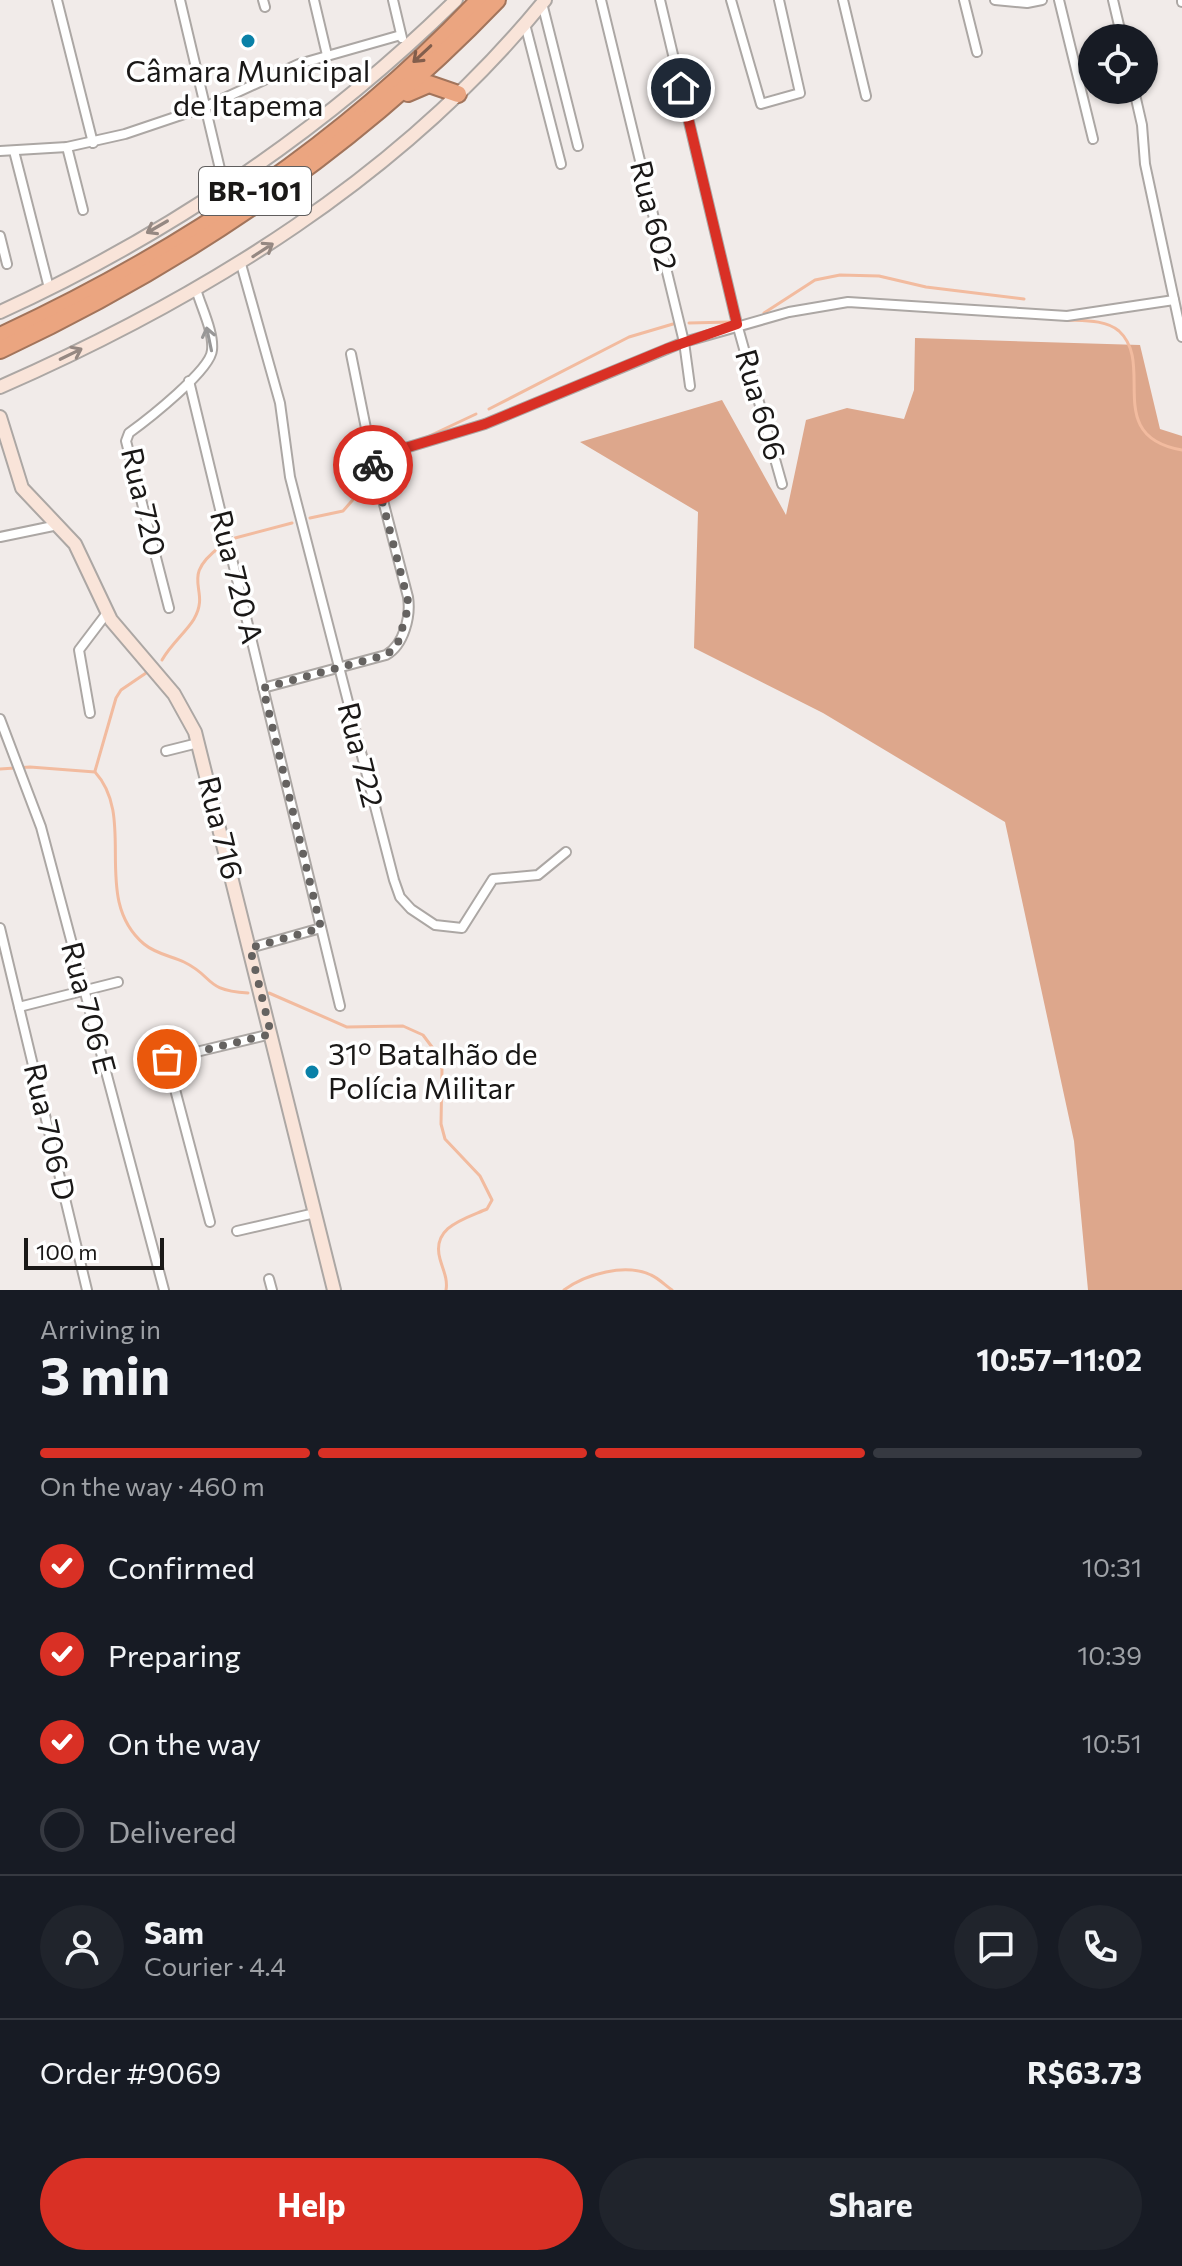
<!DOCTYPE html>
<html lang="en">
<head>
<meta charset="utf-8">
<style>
  :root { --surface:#171b24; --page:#20242c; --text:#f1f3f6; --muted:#9ea1a6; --line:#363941; --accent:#d93025 }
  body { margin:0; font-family:Commissioner,sans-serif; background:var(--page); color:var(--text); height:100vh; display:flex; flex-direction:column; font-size:30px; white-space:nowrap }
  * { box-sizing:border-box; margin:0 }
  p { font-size:26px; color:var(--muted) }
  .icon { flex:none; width:44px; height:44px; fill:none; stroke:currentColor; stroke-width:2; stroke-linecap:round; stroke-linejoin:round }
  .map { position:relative; height:1290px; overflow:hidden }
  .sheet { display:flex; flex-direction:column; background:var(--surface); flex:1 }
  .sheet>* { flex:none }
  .tools { position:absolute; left:1078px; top:24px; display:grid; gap:16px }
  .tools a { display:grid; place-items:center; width:80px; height:80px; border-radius:50%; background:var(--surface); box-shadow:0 2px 6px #0004; font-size:40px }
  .scale { position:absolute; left:24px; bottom:20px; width:140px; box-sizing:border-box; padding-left:8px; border:4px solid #1a1817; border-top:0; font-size:22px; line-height:28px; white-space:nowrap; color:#1a1817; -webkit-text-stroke:6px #fff; paint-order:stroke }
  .pin { position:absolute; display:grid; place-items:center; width:68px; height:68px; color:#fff; margin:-34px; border:4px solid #fff; border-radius:50%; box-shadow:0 2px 8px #0007 }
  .courier { position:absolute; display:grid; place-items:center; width:80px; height:80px; margin:-40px; border:6px solid #d93025; border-radius:50%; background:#fff; color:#222; box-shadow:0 2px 10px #0007 }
  .head em { font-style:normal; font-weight:700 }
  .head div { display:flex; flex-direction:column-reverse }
  .head { display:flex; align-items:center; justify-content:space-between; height:136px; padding:0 40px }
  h1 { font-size:52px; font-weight:700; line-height:60px }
  .bar { display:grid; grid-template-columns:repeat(4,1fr); gap:12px 8px; align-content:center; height:96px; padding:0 40px }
  .bar i { height:10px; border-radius:6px; background:var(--line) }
  .bar .on { background:var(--accent) }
  .bar p { grid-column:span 4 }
  .line { display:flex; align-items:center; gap:20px; padding:0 40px; border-top:2px solid var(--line) }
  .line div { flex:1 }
  .round { display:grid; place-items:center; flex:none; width:84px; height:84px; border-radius:42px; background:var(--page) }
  ol { padding:0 40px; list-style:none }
  li { display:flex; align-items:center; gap:24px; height:88px }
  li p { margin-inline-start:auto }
  li .icon { padding:8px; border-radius:50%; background:var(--accent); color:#fff; stroke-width:4 }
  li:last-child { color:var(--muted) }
  li i { width:44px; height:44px; border:4px solid var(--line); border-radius:50% }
  .cta { display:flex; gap:16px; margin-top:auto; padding:16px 40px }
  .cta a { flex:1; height:92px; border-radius:48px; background:var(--accent); color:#fff; font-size:32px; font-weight:700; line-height:92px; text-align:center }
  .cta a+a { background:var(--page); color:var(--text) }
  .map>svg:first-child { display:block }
  .forest { fill:#dda78c }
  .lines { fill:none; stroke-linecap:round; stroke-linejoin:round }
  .stream { stroke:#f2bb9f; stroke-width:3 }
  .street-casing { stroke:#aca7a4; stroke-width:12 }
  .secondary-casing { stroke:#aca7a4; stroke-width:16 }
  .highway-casing { stroke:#a2745b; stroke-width:20 }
  .street { stroke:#fff; stroke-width:8 }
  .secondary { stroke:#f9e4d9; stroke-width:12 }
  .highway { stroke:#eba580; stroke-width:16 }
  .oneway { stroke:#825e4c }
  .oneway2 { stroke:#958882 }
  .oneway3 { stroke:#989797 }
  .done { stroke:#656260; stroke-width:8; stroke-dasharray:0 14.4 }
  .route { stroke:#d93025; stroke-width:10 }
  .poi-dot { fill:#0980a7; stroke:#fff; stroke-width:3 }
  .labels { text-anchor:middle; stroke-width:7; stroke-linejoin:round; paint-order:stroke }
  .shield { fill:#fff; stroke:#5f5d5d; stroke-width:2 }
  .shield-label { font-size:28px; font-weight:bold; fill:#1a1817 }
  .poi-label { font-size:30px; fill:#1a1817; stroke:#fff }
  .street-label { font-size:30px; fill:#1a1817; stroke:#fff }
</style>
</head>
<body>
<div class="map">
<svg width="1182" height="1290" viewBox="0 0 1182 1290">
  <rect width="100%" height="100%" fill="#f1ebe9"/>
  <path class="forest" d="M915,338L1140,345L1160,429L1182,436V1290H1088L1074,1141L1005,822L823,713L694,648L698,512L580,442L722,400L786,515L806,420L847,408L904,419L914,390Z"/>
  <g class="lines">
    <g class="stream">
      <path d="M764,313L815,280L840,275L879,276L926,287L1024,299"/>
      <path d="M1065,320C1082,321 1105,319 1119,331C1156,365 1102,436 1182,450"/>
      <path d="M689,323L731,322"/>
      <path d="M489,409L629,337L673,324"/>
      <path d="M425,438L476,414"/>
      <path d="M387,463L402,452"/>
      <path d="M310,518L343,511L372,478"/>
      <path d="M235,538L292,523"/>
      <path d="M162,660C171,644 187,631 194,619C212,588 177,579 221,546"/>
      <path d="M0,769L30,767L95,772C138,819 90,898 144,944C156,954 171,956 184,962C215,977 203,990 248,993"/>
      <path d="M95,771L116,698L121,690L149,671"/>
      <path d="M269,993L347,1027L403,1026L423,1035L435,1051L442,1069L441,1124L445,1139L480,1176L492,1200L487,1209C464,1219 431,1227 440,1259C443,1270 448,1279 446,1290"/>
      <path d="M564,1290C586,1274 625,1263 651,1275C658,1278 665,1285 672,1290"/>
    </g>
    <g class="street-casing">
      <g id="street">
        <path d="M57,0L93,143"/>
        <path d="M180,0L224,186"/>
        <path d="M263,0L265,7"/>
        <path d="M314,0L327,55"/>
        <path d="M393,0L402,38"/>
        <path d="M601,0L684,342L690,386"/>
        <path d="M660,0L737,324L782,484"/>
        <path d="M731,0L761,104L800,93L779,0"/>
        <path d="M843,0L866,96"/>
        <path d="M964,0L977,52"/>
        <path d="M995,0L1027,3L1042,0"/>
        <path d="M1059,0L1093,139"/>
        <path d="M1113,0L1122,38"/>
        <path d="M1182,0V2"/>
        <path d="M542,3L578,146"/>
        <path d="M525,24L561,164"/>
        <path d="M1134,90L1142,125L1145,164L1182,337"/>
        <path d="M67,147L83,210"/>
        <path d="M0,151L67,147L125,134L205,107L299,64L401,35"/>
        <path d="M14,151L49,288"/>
        <path d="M0,236L7,264"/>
        <path d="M241,264L280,403L290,477L394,880L400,897L411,909L435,925L462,928L493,879L538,875L566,852"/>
        <path d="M189,381L340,1006"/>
        <path d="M372,458L485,424L684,342L789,312L848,302L1067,316L1174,300"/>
        <path d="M0,537L58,525"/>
        <path d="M169,608L126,441L129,433C147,420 211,370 212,350C214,332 201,307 196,289"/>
        <path d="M263,688L386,655C404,645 411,616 408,597L372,458L351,354"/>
        <path d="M90,713L79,650L107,613"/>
        <path d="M0,719L41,827L164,1290"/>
        <path d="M166,751L198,743"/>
        <path d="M0,928L87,1290"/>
        <path d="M250,948L321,928"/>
        <path d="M19,1007L118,982"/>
        <path d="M210,1222L167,1059L271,1034"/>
        <path d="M237,1231L315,1213"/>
        <path d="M269,1279L272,1290"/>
      </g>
    </g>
    <g class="secondary-casing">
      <g id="secondary">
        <path d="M0,312C167,236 325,129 456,0"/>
        <path d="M0,387C205,297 402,176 545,0"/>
        <path d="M0,417L22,488L75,544L111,620L174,694L195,732L334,1290"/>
      </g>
    </g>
    <g class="highway-casing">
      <g id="highway">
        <path d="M408,93L429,84L458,94"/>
        <path d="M0,336C177,254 344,143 479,0"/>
        <path d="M0,350C187,262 354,149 497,0"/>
      </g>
    </g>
    <use href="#street" class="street"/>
    <use href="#secondary" class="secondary"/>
    <use href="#highway" class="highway"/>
  </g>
  <defs><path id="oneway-shaft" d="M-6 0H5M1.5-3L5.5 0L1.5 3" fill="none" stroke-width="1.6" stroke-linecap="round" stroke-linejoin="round" transform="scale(2)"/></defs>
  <use class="oneway" href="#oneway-shaft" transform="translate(422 54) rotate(137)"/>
  <g class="oneway2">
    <use href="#oneway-shaft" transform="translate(157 227) rotate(150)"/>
    <use href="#oneway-shaft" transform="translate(263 250) rotate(-33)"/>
    <use href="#oneway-shaft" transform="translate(71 354) rotate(-26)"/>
  </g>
  <use class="oneway3" href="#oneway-shaft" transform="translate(209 339) rotate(-102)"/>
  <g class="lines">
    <path class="done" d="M167,1059L271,1034L250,948L321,928L263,688L386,655L397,646L409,605L373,465"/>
    <path class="route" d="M373,465L372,458L485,424L666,349L737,324L681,88"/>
  </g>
  <g class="poi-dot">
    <circle cx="248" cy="41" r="8"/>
    <circle cx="312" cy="1072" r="8"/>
  </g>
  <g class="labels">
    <rect class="shield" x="199" y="167" width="112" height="48" rx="6"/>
    <g class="shield-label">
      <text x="255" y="201">BR-101</text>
    </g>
    <g class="poi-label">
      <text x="248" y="82">Câmara Municipal<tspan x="248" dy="34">de Itapema</tspan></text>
      <text x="328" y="1065" text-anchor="start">31º Batalhão de<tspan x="328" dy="34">Polícia Militar</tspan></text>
    </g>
    <g class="street-label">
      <text transform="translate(653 216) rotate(76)" y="10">Rua 602</text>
      <text transform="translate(760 405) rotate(74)" y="10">Rua 606</text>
      <text transform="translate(143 502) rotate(77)" y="10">Rua 720</text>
      <text transform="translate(236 577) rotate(76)" y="10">Rua 720 A</text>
      <text transform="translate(360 755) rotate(76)" y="10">Rua 722</text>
      <text transform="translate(220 828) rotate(76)" y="10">Rua 716</text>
      <text transform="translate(88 1008) rotate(75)" y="10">Rua 706 E</text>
      <text transform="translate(49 1132) rotate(77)" y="10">Rua 706 D</text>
    </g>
  </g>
</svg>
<div class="tools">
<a><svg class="icon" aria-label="locate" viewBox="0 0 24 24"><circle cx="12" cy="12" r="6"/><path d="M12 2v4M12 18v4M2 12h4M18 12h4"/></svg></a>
</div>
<div class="scale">100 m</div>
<div class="pin" style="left:167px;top:1059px;background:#ea580c"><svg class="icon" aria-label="bag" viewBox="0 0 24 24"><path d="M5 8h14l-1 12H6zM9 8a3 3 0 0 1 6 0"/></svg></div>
<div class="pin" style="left:681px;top:88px;background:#1f2937"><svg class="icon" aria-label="home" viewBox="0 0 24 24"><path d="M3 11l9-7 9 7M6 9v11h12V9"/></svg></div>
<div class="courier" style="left:373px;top:465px"><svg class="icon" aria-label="bike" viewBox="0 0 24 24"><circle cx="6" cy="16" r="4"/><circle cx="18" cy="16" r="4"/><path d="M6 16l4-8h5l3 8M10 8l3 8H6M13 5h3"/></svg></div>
</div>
<section class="sheet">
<div class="head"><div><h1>3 min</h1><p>Arriving in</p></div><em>10:57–11:02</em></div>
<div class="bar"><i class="on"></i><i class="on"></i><i class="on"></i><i></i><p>On the way · 460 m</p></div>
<ol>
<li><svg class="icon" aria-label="check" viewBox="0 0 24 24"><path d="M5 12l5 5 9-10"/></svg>Confirmed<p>10:31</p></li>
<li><svg class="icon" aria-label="check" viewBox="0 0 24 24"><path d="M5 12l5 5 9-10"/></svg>Preparing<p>10:39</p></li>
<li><svg class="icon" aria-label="check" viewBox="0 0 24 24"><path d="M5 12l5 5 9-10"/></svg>On the way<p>10:51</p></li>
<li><i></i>Delivered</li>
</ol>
<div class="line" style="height:144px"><a class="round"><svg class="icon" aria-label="person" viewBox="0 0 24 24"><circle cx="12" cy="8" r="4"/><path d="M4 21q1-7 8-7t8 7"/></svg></a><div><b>Sam</b><p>Courier · 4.4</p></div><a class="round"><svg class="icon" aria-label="chat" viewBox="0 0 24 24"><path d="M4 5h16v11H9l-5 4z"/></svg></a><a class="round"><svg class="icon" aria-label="phone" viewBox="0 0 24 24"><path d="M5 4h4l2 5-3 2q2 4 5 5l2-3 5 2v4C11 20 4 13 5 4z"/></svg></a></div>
<div class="line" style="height:104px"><div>Order #9069</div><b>R$63.73</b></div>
<div class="cta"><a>Help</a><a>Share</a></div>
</section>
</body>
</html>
